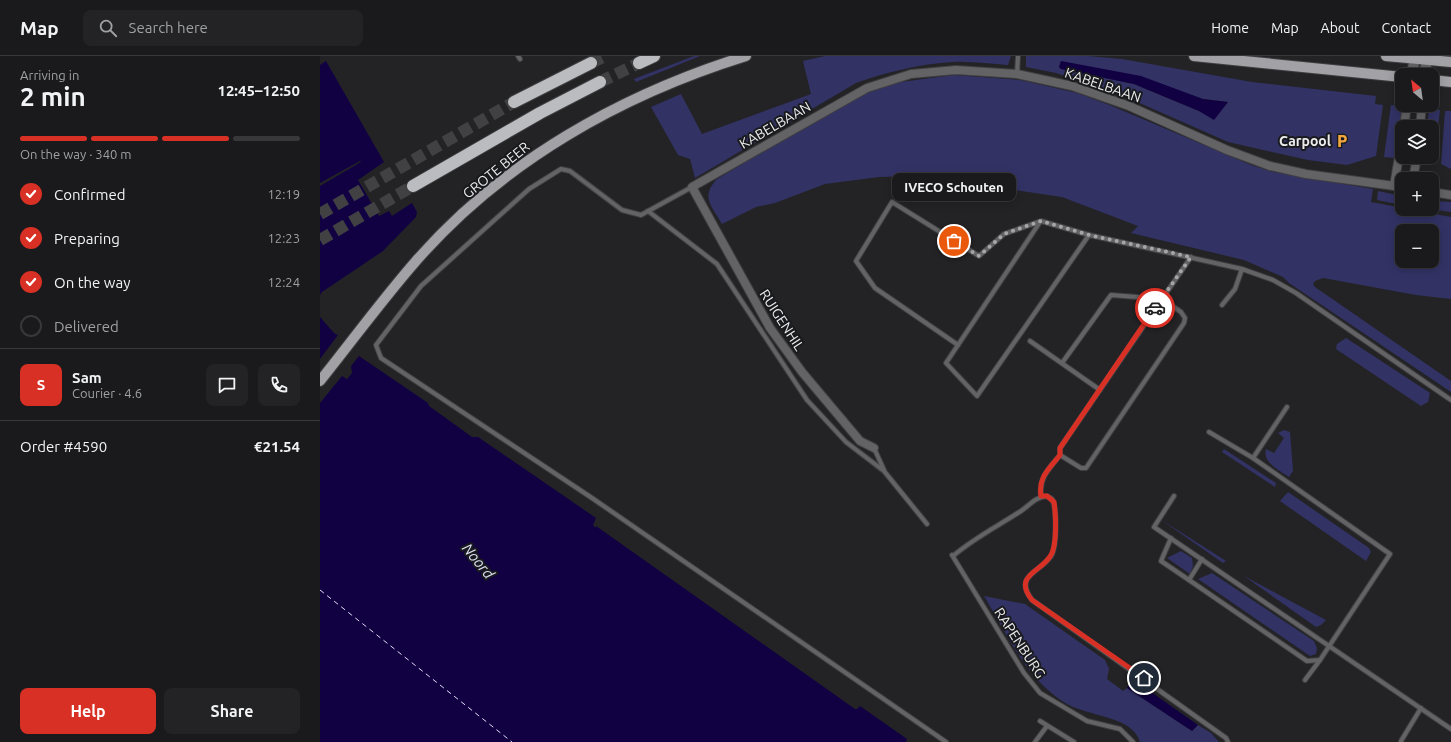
<!DOCTYPE html>
<html lang="en">
<head>
<meta charset="utf-8">
<style>
  :root { --surface:#1a1a1c; --page:#232325; --text:#f1f3f6; --muted:#9fa1a3; --line:#38383b; --accent:#d93025 }
  body { margin:0; font-family:Ubuntu,sans-serif; background:var(--page); color:var(--text); height:100vh; display:flex; flex-direction:column; font-size:15px; white-space:nowrap }
  * { box-sizing:border-box; margin:0 }
  p { font-size:13px; color:var(--muted) }
  .icon { flex:none; width:22px; height:22px; fill:none; stroke:currentColor; stroke-width:2; stroke-linecap:round; stroke-linejoin:round }
  .map { position:relative; flex:1; overflow:hidden }
  .sheet { display:flex; flex-direction:column; background:var(--surface); width:320px }
  .sheet>* { flex:none }
  .needle { width:26px; rotate:331deg }
  .tools { position:absolute; left:1075px; top:12px; display:grid; gap:8px }
  .tools a { display:grid; place-items:center; width:44px; height:44px; border-radius:8px; background:var(--surface); box-shadow:0 2px 10px #0003,0 0 0 1px var(--line); font-size:20px }
  .pin { position:absolute; display:grid; place-items:center; width:34px; height:34px; color:#fff; margin:-17px; border:2px solid #fff; border-radius:50%; box-shadow:0 1px 4px #0007 }
  .courier { position:absolute; display:grid; place-items:center; width:40px; height:40px; margin:-20px; border:3px solid #d93025; border-radius:50%; background:#fff; color:#222; box-shadow:0 1px 5px #0007 }
  .bubble { position:absolute; height:28px; border-radius:8px; background:var(--surface); box-shadow:0 2px 10px #0003,0 0 0 1px var(--line); font-size:13px; font-weight:700; line-height:28px; text-align:center }
  .head em { font-style:normal; font-weight:700 }
  .head div { display:flex; flex-direction:column-reverse }
  .head { display:flex; align-items:center; justify-content:space-between; height:68px; padding:0 20px }
  h1 { font-size:26px; font-weight:700; line-height:30px }
  .bar { display:grid; grid-template-columns:repeat(4,1fr); gap:6px 4px; align-content:center; height:48px; padding:0 20px }
  .bar i { height:5px; border-radius:3px; background:var(--line) }
  .bar .on { background:var(--accent) }
  .bar p { grid-column:span 4 }
  .line { display:flex; align-items:center; gap:10px; padding:0 20px; border-top:1px solid var(--line) }
  .line div { flex:1 }
  .round { display:grid; place-items:center; flex:none; width:42px; height:42px; border-radius:8px; background:var(--page) }
  ol { padding:0 20px; list-style:none }
  li { display:flex; align-items:center; gap:12px; height:44px }
  li p { margin-inline-start:auto }
  li .icon { padding:4px; border-radius:50%; background:var(--accent); color:#fff; stroke-width:4 }
  li:last-child { color:var(--muted) }
  li i { width:22px; height:22px; border:2px solid var(--line); border-radius:50% }
  .cta { display:flex; gap:8px; margin-top:auto; padding:8px 20px }
  .cta a { flex:1; height:46px; border-radius:8px; background:var(--accent); color:#fff; font-size:16px; font-weight:700; line-height:46px; text-align:center }
  .cta a+a { background:var(--page); color:var(--text) }
  header { display:flex; align-items:center; gap:24px; box-sizing:border-box; height:56px; padding:0 20px; background:var(--surface); border-bottom:1px solid var(--line) }
  header strong { font-size:19px }
  nav { display:flex; gap:22px; margin-inline-start:auto; font-size:14px }
  .search { width:280px; height:36px; background:var(--page); display:flex; align-items:center; gap:10px; box-sizing:border-box; padding:0 14px; border-radius:8px; color:var(--muted); font-size:15px }
  main { display:flex; flex:1; min-height:0 }
  .map>svg:first-child { display:block }
  .green { fill:#323265; fill-rule:evenodd }
  .water { fill:#110143 }
  .pier { fill:#232326 }
  .lines { fill:none; stroke-linecap:round; stroke-linejoin:round }
  .ferry { stroke:#dddff4; stroke-width:1; stroke-dasharray:5 4; stroke-linecap:butt }
  .motorway-tunnel { stroke:#414144; stroke-width:12; stroke-dasharray:12 6; stroke-linecap:butt }
  .service-casing { stroke:#3f3f42; stroke-width:6 }
  .minor-casing { stroke:#3f3f42; stroke-width:10 }
  .tertiary-casing { stroke:#3f3f42; stroke-width:12 }
  .primary-casing { stroke:#3f3f42; stroke-width:12 }
  .motorway-casing { stroke:#3f3f42; stroke-width:14 }
  .service { stroke:#636365; stroke-width:4 }
  .minor { stroke:#636365; stroke-width:8 }
  .tertiary { stroke:#636365; stroke-width:10 }
  .primary { stroke:#a2a2a6; stroke-width:10 }
  .motorway { stroke:#bbbcc0; stroke-width:12 }
  .done { stroke:#a6a6a9; stroke-width:4; stroke-dasharray:0 7.2 }
  .route { stroke:#d93025; stroke-width:5 }
  .labels { text-anchor:middle; stroke-width:4; stroke-linejoin:round; paint-order:stroke }
  .street-label { font-size:14px; fill:#ededef; stroke:#191a1d }
  .poi-label { font-size:14px; font-weight:bold; fill:#ededef; stroke:#191a1d; text-anchor:end }
  .water-label { font-size:15px; font-style:italic; fill:#dddff4; stroke:#191a1d }
</style>
</head>
<body>
<header>
<strong>Map</strong>
<div class="search"><svg class="icon" aria-label="search" viewBox="0 0 24 24"><circle cx="10" cy="10" r="6"/><path d="M15 15l6 6"/></svg>Search here</div>
<nav><a>Home</a><a>Map</a><a>About</a><a>Contact</a></nav>
</header>
<main>
<section class="sheet">
<div class="head"><div><h1>2 min</h1><p>Arriving in</p></div><em>12:45–12:50</em></div>
<div class="bar"><i class="on"></i><i class="on"></i><i class="on"></i><i></i><p>On the way · 340 m</p></div>
<ol>
<li><svg class="icon" aria-label="check" viewBox="0 0 24 24"><path d="M5 12l5 5 9-10"/></svg>Confirmed<p>12:19</p></li>
<li><svg class="icon" aria-label="check" viewBox="0 0 24 24"><path d="M5 12l5 5 9-10"/></svg>Preparing<p>12:23</p></li>
<li><svg class="icon" aria-label="check" viewBox="0 0 24 24"><path d="M5 12l5 5 9-10"/></svg>On the way<p>12:24</p></li>
<li><i></i>Delivered</li>
</ol>
<div class="line" style="height:72px"><b class="round" style="background:var(--accent);color:#fff">S</b><div><b>Sam</b><p>Courier · 4.6</p></div><a class="round"><svg class="icon" aria-label="chat" viewBox="0 0 24 24"><path d="M4 5h16v11H9l-5 4z"/></svg></a><a class="round"><svg class="icon" aria-label="phone" viewBox="0 0 24 24"><path d="M5 4h4l2 5-3 2q2 4 5 5l2-3 5 2v4C11 20 4 13 5 4z"/></svg></a></div>
<div class="line" style="height:52px"><div>Order #4590</div><b>€21.54</b></div>
<div class="cta"><a>Help</a><a>Share</a></div>
</section>
<div class="map">
<svg width="1131" height="686" viewBox="0 0 1131 686">
  <rect width="100%" height="100%" fill="#232326"/>
  <g class="green">
    <path d="M374,0H380L316,26L314,23Z"/>
    <path d="M505,0H691L688,9C670,8 651,5 633,6C600,8 567,16 536,27L375,122L370,103L358,99L331,51L361,38L382,78L491,38L483,5Z"/>
    <path d="M706,0H768L802,3L932,26L1056,40L1055,48L1063,49L1056,100L1027,109L988,104L908,86L797,37L736,17L706,11ZM741,5L883,43L908,46L894,63L879,55L814,28L741,13L739,11Z"/>
    <path d="M634,19L700,24L757,37L792,50L931,109L953,116L1053,133L1051,146L1131,161V243L1096,239L1003,222L995,225L993,228L995,231L1131,325V336L969,227L963,221L924,204L811,177L818,170L742,141L598,120L559,121L505,128L455,147L436,151L402,168C392,150 380,141 397,123L486,70L542,39L573,27ZM1082,175H1112V205H1082Z"/>
    <path d="M1071,49L1083,50L1076,102L1064,101Z"/>
    <path d="M1109,53L1120,54L1114,107L1103,106V101H1112V71H1107Z"/>
    <path d="M1125,55H1131V122V113L1121,108Z"/>
    <path d="M1058,135L1082,140V149L1057,144Z"/>
    <path d="M1114,145L1131,146V156L1116,154L1113,150Z"/>
    <path d="M1026,282L1110,337L1108,346L1101,350L1016,293L1017,288Z"/>
    <path d="M964,374L970,376L973,415L969,421C960,414 942,407 946,393L954,397L964,382L958,377Z"/>
    <path d="M904,393L956,427L955,431L902,396Z"/>
    <path d="M968,436L1049,492L1051,496L1046,505L960,445Z"/>
    <path d="M840,463L906,505L903,507Z"/>
    <path d="M861,495L872,502L873,510L870,518L847,502Z"/>
    <path d="M892,517L994,585L997,592L996,598L990,600L878,523Z"/>
    <path d="M924,520L1006,564L1001,569L996,571Z"/>
    <path d="M664,540L705,548L785,604L789,613L787,623L803,635L807,632L872,675L878,669L891,677L899,686H820C813,660 770,661 747,648C707,625 687,578 664,540Z"/>
  </g>
  <g class="water">
    <path d="M6,5L64,106L38,124L59,160L69,155L72,160L92,147L97,156L96,161L63,195L2,236L0,239V130L41,106L40,105L0,127V9Z"/>
    <path d="M741,5L821,20L883,43L908,46L894,64L879,55L814,28L741,13L739,11Z"/>
    <path d="M0,261L14,277L19,280L0,303L27,323L31,317V310L39,300L108,347L109,350L152,381H158L276,462L273,469L276,472V470L535,653H537L540,650L587,683L586,686H0Z"/>
    <path d="M814,624L878,669L872,675L807,632L812,625Z"/>
  </g>
  <path class="pier" d="M18,279H21V281L3,302L27,320L30,309L38,299L40,298L31,310L32,317L27,323L22,320L0,347V303Z"/>
  <g class="lines">
    <path class="ferry" d="M0,534L192,686"/>
    <g class="motorway-tunnel">
      <path d="M271,7L285,0"/>
      <path d="M280,26L319,7"/>
      <path d="M0,158L194,46"/>
      <path d="M0,184L93,130"/>
    </g>
    <g class="service-casing">
      <g id="service">
        <path d="M198,0L200,3"/>
        <path d="M697,18L698,0"/>
        <path d="M372,131L321,159L302,154L250,115L241,113L209,133L101,230L56,289L61,302L272,442L626,686"/>
        <path d="M328,155L397,208L487,344L526,386L564,415L607,468"/>
        <path d="M720,166L626,307L657,340L769,179"/>
        <path d="M842,243L861,256L865,262L864,267L766,412H761L740,399V392Z"/>
        <path d="M902,249L915,233L922,213"/>
        <path d="M710,285L780,334"/>
        <path d="M638,289L555,232L536,205L572,146L659,200L684,178L721,165L769,179L922,213L953,224L976,237L1131,344"/>
        <path d="M742,307L791,239L842,243L871,201"/>
        <path d="M554,392L564,414"/>
        <path d="M933,402L967,351"/>
        <path d="M721,440C719,421 729,413 740,399"/>
        <path d="M854,440L834,471L1131,673"/>
        <path d="M851,482L841,505L869,524"/>
        <path d="M632,499L704,617L720,637L767,665L800,673L813,686"/>
        <path d="M633,500C654,482 678,470 701,455C710,449 715,441 727,440L732,443C737,452 737,491 731,500C721,516 693,519 712,544L906,682L908,686"/>
        <path d="M882,503L869,524L987,605L1000,604L1070,498L933,402L889,376"/>
        <path d="M985,624L1000,604"/>
        <path d="M720,665L754,686"/>
        <path d="M1081,685L1101,652"/>
        <path d="M715,686L727,670"/>
      </g>
    </g>
    <g class="minor-casing">
      <g id="minor">
        <path d="M1084,71L1087,49"/>
        <path d="M1100,71L1102,49"/>
        <path d="M1093,123L1097,101"/>
        <path d="M1074,130L1082,83"/>
        <path d="M1112,136L1131,139"/>
        <path d="M554,392L540,385L482,316L450,272L372,131L547,32L591,18L636,14L697,18L752,30L809,50L907,94L950,110L986,118L1082,131"/>
      </g>
    </g>
    <g class="tertiary-casing">
      <g id="tertiary">
        <path d="M1092,19L1095,0"/>
        <path d="M1105,19L1107,0"/>
      </g>
    </g>
    <g class="primary-casing">
      <g id="primary">
        <path d="M874,0L1082,21"/>
        <path d="M1066,0L1131,6"/>
        <path d="M1112,24L1131,26"/>
        <path d="M0,325C32,285 62,244 96,205C183,105 301,39 426,0"/>
      </g>
    </g>
    <g class="motorway-casing">
      <g id="motorway">
        <path d="M319,7L334,0"/>
        <path d="M194,46L271,7"/>
        <path d="M93,130L220,57L280,26"/>
      </g>
    </g>
    <use href="#service" class="service"/>
    <use href="#minor" class="minor"/>
    <use href="#tertiary" class="tertiary"/>
    <use href="#primary" class="primary"/>
    <use href="#motorway" class="motorway"/>
  </g>
  <g class="lines">
    <path class="done" d="M634,185L659,200L684,178L721,165L769,179L871,201L835,252"/>
    <path class="route" d="M824,622L712,544C692,519 722,516 731,499C737,489 736,459 734,446L727,440H721C718,421 729,413 740,399V392L835,252"/>
  </g>
  <defs>
    <g id="parking-bare" transform="scale(1.08)"><path d="M-3.5-5.5H1a3.5 3.5 0 0 1 0 7H-1V5.5H-3.5ZM-1-3.4V-.6H.8a1.4 1.4 0 0 0 0-2.8Z" fill="#f0a63f" stroke="#191a1d" stroke-width="2.5" paint-order="stroke"/></g>
  </defs>
  <g fill-rule="evenodd">
    <use href="#parking-bare" x="1022" y="85"/>
  </g>
  <g class="labels">
    <g class="street-label">
      <text transform="translate(783 29) rotate(19)" y="5">KABELBAAN</text>
      <text transform="translate(455 69) rotate(-30)" y="5">KABELBAAN</text>
      <text transform="translate(176 114) rotate(-39)" y="5">GROTE BEER</text>
      <text transform="translate(462 264) rotate(57)" y="5">RUIGENHIL</text>
      <text transform="translate(700 587) rotate(57)" y="5">RAPENBURG</text>
    </g>
    <g class="poi-label">
      <text x="1011" y="90">Carpool</text>
    </g>
    <g class="water-label">
      <text transform="translate(158 505) rotate(51)" y="5">Noord</text>
    </g>
  </g>
</svg>
<div class="tools">
<a><svg class="needle" viewBox="-14 -14 28 28"><path d="M0-13l5 13h-10z" fill="#e53935"/><path d="M0 13l5-13h-10z" fill="#9fa1a3"/></svg></a>
<a><svg class="icon" aria-label="layers" viewBox="0 0 24 24"><path d="M12 4l9 5-9 5-9-5zM3 14l9 5 9-5"/></svg></a>
<a>+</a>
<a>−</a>
</div>
<div class="pin" style="left:634px;top:185px;background:#ea580c"><svg class="icon" aria-label="bag" viewBox="0 0 24 24"><path d="M5 8h14l-1 12H6zM9 8a3 3 0 0 1 6 0"/></svg></div>
<div class="pin" style="left:824px;top:622px;background:#1f2937"><svg class="icon" aria-label="home" viewBox="0 0 24 24"><path d="M3 11l9-7 9 7M6 9v11h12V9"/></svg></div>
<div class="courier" style="left:835px;top:252px"><svg class="icon" aria-label="car" viewBox="0 0 24 24"><path d="M5 17H2v-5l4-1 3-4h7l3 4 3 1v5h-3M9 17h6M6 11h13"/><circle cx="7" cy="17" r="2"/><circle cx="17" cy="17" r="2"/></svg></div>
<div class="bubble" style="left:572px;top:117px;width:124px">IVECO Schouten</div>
</div>
</main>
</body>
</html>
